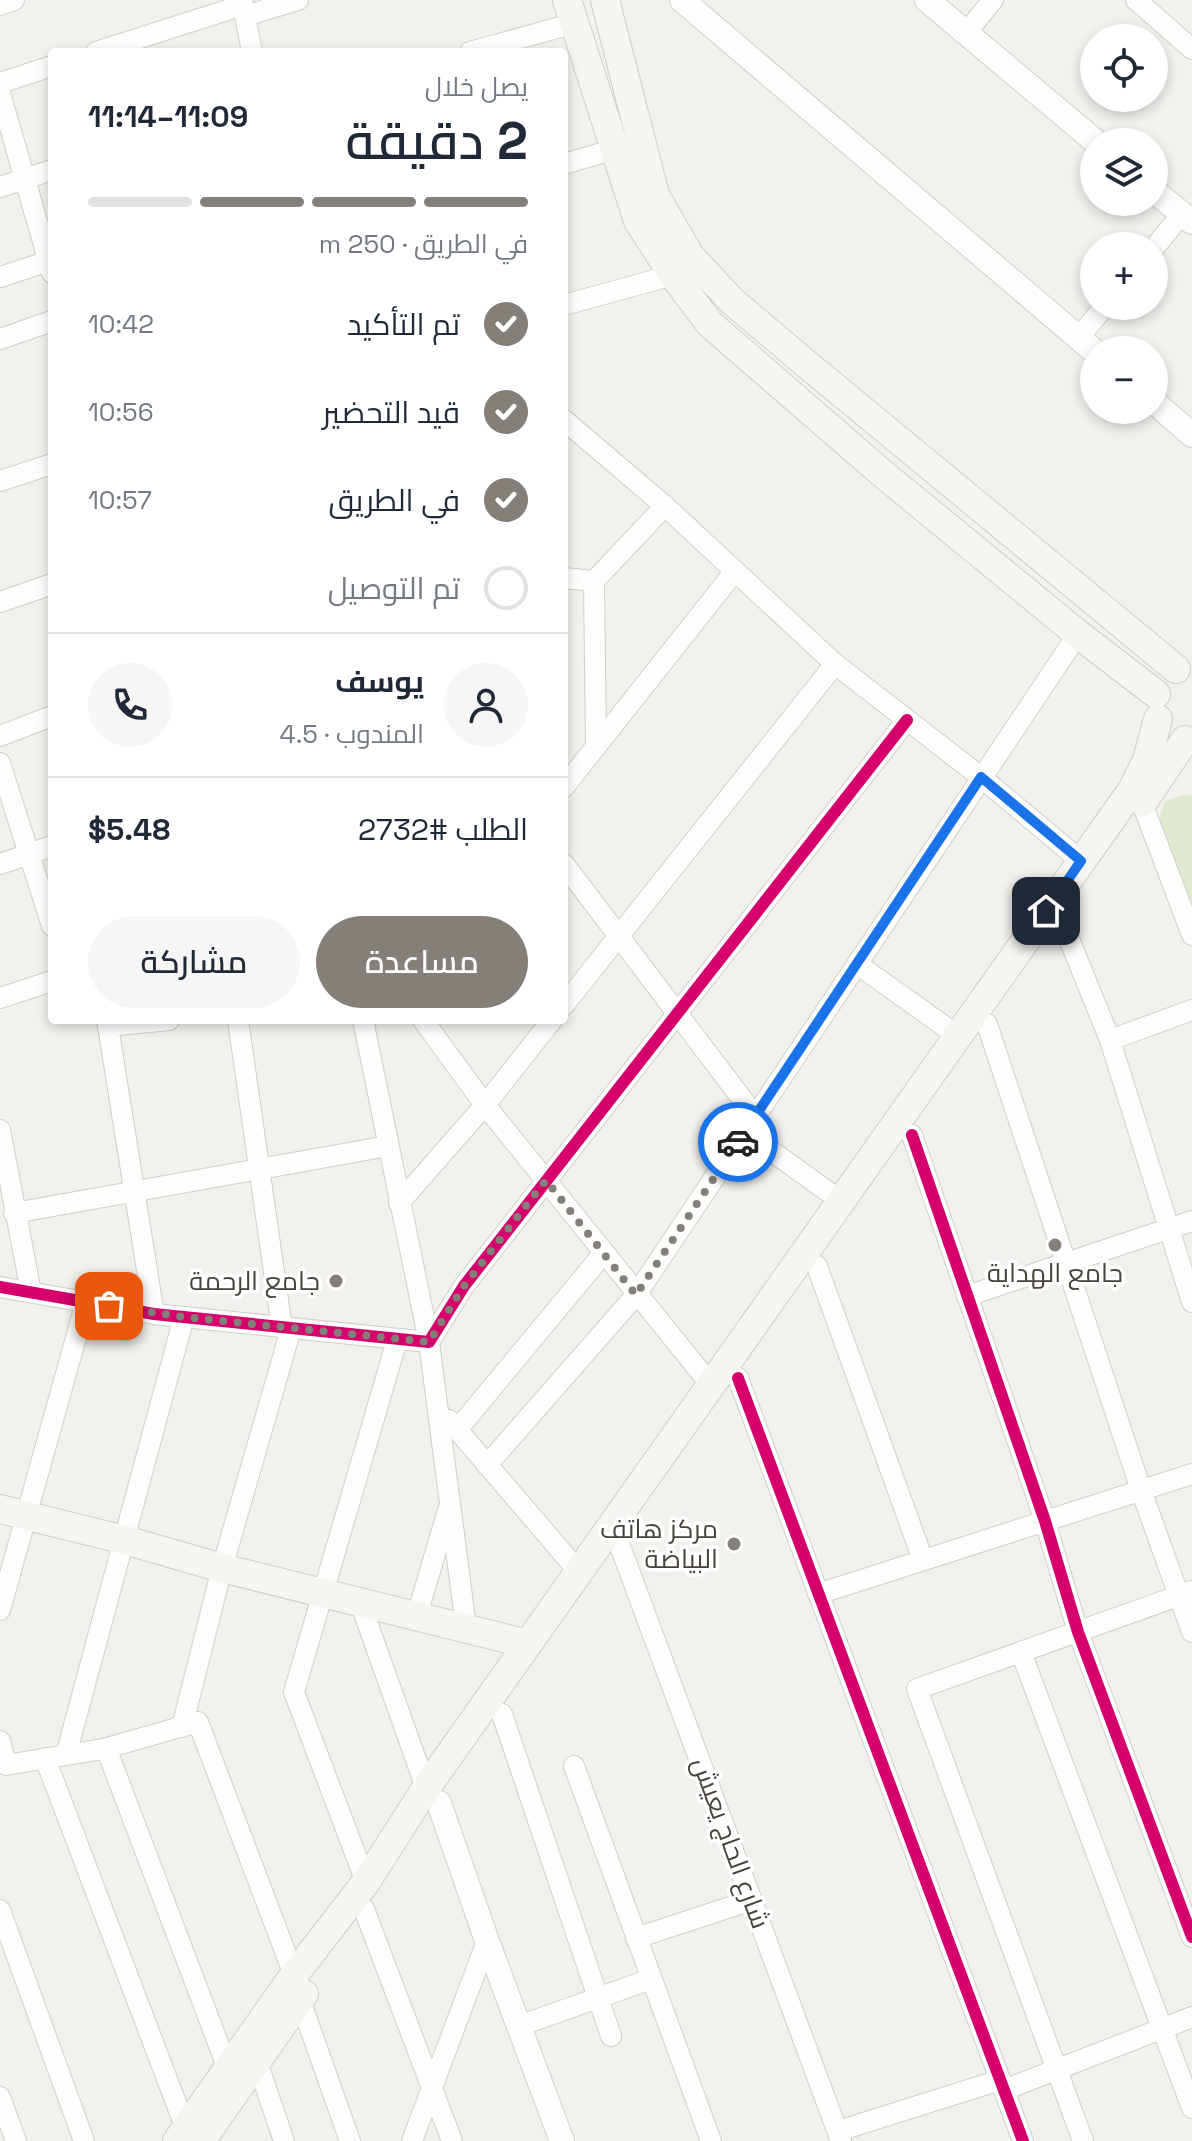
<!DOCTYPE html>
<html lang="ar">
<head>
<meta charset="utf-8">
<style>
  :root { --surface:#fff; --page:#f6f6f7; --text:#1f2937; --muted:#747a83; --line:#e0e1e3; --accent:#848079 }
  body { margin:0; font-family:"Space Grotesk",Cairo,sans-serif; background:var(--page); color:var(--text); direction:rtl; height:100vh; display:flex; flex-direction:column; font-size:30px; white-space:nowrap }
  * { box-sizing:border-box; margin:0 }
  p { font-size:26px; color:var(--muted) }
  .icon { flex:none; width:44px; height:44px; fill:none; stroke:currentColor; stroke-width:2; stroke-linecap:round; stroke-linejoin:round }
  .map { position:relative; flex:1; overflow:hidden; direction:ltr }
  .panel { position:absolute; left:48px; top:48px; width:520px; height:976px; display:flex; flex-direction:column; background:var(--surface); border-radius:8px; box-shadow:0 4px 12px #0003; direction:rtl }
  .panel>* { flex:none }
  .fabs { position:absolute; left:1080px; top:24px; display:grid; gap:16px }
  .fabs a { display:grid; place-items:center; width:88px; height:88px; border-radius:50%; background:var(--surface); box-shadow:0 4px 12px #0003; font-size:40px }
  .pin { position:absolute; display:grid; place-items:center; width:68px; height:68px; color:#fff; margin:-34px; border-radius:16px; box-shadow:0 4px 12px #0006 }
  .courier { position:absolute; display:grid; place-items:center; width:80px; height:80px; margin:-40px; border:6px solid #1a73e8; border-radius:50%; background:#fff; color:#222; box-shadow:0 2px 10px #0007 }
  .headline em { font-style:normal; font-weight:600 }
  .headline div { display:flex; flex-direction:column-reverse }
  .headline { display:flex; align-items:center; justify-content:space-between; height:136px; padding:0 40px }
  h1 { font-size:52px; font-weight:600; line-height:60px }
  .bar { display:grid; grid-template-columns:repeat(4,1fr); gap:12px 8px; align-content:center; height:96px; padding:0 40px }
  .bar i { height:10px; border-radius:6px; background:var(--line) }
  .bar .current { background:var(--accent) }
  .bar p { grid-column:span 4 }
  .line { display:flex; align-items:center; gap:20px; padding:0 40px; border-top:2px solid var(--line) }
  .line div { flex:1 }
  .round { display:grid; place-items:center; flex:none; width:84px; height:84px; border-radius:42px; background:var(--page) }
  ol { padding:0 40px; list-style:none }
  li { display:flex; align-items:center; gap:24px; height:88px }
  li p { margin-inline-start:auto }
  li .icon { padding:8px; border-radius:50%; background:var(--accent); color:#fff; stroke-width:4 }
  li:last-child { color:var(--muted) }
  li i { width:44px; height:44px; border:4px solid var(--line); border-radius:50% }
  .primary-button { display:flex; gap:16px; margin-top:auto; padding:16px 40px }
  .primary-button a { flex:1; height:92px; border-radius:48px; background:var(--accent); color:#fff; font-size:32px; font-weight:600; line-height:92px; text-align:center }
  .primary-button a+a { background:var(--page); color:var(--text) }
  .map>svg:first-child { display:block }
  .green { fill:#dfead1 }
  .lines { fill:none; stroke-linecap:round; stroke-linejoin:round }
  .minor-casing { stroke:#d0cfcb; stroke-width:22 }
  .tertiary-casing { stroke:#d0cfcb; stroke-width:26 }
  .secondary-casing { stroke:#d0cec6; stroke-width:30 }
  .minor { stroke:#fdfdfc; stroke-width:20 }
  .tertiary { stroke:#fdfdfc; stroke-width:24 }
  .secondary { stroke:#f7f5f1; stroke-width:28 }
  .cycleway-casing { stroke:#fff; stroke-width:17 }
  .cycleway { stroke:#d6006c; stroke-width:12 }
  .done { stroke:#848079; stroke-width:8; stroke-dasharray:0 14.4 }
  .route { stroke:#1a73e8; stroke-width:10 }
  .poi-dot { fill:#848079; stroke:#fff; stroke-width:3 }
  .labels { text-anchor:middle; stroke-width:7; stroke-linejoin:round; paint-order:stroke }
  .poi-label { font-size:26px; fill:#48433a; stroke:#fff; text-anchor:end }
  .street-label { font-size:26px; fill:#48433a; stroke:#fff }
</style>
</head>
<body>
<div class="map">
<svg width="1192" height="2141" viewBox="0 0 1192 2141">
  <rect width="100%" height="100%" fill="#f2f1ee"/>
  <path class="green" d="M1186,794L1192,795V915L1159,822L1165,801Z"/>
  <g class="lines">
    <g class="minor-casing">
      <g id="minor">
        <path d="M1136,0L1192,49"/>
        <path d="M0,5L14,0"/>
        <path d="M243,5L252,52"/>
        <path d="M245,16L298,0"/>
        <path d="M966,33L993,0"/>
        <path d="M96,52L243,5"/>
        <path d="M470,52L575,23"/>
        <path d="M0,83L52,66"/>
        <path d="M0,93L52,273"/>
        <path d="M564,164L615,149"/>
        <path d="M0,187L52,170"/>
        <path d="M1154,248L1182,214"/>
        <path d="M0,277L52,260"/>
        <path d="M564,305L673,275"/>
        <path d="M1078,338L1105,306"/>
        <path d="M0,339L52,321"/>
        <path d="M564,420L665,506L835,664L981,777L1081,861"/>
        <path d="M0,481L52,464"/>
        <path d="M564,578L594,581L596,746"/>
        <path d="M594,581L665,506"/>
        <path d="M0,602L52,584"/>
        <path d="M0,736L52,716"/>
        <path d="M0,763L52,926"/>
        <path d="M564,787L735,571"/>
        <path d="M1142,803L1192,935"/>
        <path d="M0,864L52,846"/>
        <path d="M564,864L755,1116"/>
        <path d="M1061,919L1110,1040L1192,1302"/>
        <path d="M857,964L958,1036"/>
        <path d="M0,998L52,981"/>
        <path d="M564,1005L835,664"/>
        <path d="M107,1020L154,1314"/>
        <path d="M238,1020L282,1328"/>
        <path d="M363,1020L429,1342L466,1627"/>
        <path d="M423,1020L485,1105L711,1385"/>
        <path d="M987,1024L1141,1490L1192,1632"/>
        <path d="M108,1026L169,1020"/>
        <path d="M1110,1040L1192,1010"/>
        <path d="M0,1130L31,1292"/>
        <path d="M745,1132L841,1201"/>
        <path d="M912,1135L1045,1521L1078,1632L1192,1937"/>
        <path d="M399,1203L485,1105L552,1020"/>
        <path d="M14,1213L388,1146"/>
        <path d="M817,1266L923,1560"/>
        <path d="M0,1287L154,1314L429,1342L464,1286L907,720"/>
        <path d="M967,1296L1192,1221"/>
        <path d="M738,1378L1023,2141"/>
        <path d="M449,1420L579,1572"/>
        <path d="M457,1430L603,1254"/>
        <path d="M487,1465L636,1295L1078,634"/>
        <path d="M620,1546L841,2141"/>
        <path d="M818,1594L1192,1474"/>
        <path d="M360,1602L426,1788"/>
        <path d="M0,1610L86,1302"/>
        <path d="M417,1615L448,1510"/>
        <path d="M1021,1652L1192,2108"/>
        <path d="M502,1714L611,2036"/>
        <path d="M182,1727L222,1568L291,1329"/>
        <path d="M0,1741L6,1765L103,1749L198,1722L294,1975"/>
        <path d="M106,1748L228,2069"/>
        <path d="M66,1755L184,1317"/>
        <path d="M45,1758L186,2129"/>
        <path d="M574,1766L711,2141"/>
        <path d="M366,1882L294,1692L397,1340"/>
        <path d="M364,1909L452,2141"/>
        <path d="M0,1910L84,2141"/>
        <path d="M636,1938L752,1900"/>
        <path d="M300,2000L350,2141"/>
        <path d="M519,2026L651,1979"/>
        <path d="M257,2062L284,2141"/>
        <path d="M1004,2090L1192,2017"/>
        <path d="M0,2097L16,2141"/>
        <path d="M838,2131L1000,2080"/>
        <path d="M412,2141L487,1941"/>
        <path d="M1083,2141L917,1689L1192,1591"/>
      </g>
    </g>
    <g class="tertiary-casing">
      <g id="tertiary">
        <path d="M682,0L1094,351"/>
        <path d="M927,0L1096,142"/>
        <path d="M1154,191L1192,222"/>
        <path d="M1154,402L1192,435"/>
        <path d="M439,1803L487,1941L562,2141"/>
      </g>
    </g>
    <g class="secondary-casing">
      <g id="secondary">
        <path d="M567,0L638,221L673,275L710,324L883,474L1078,634L1156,694"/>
        <path d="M605,0L655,195L690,256L732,301L804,362L1176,669"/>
        <path d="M1143,802L1185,740"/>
        <path d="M0,1509L125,1540L222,1568L528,1644"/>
        <path d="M177,2141L294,1975L366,1882L426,1788L1132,790L1147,760L1158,719"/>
        <path d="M201,2141L304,1994"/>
      </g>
    </g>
    <use href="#minor" class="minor"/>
    <use href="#tertiary" class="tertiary"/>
    <use href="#secondary" class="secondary"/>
    <g class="cycleway-casing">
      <g id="cycleway">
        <path d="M912,1135L1045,1521L1078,1632L1192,1937"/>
        <path d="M0,1287L154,1314L429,1342L464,1286L907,720"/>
        <path d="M738,1378L1023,2141"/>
      </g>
    </g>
    <use href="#cycleway" class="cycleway"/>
  </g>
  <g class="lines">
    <path class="done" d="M109,1306L184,1317L429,1342L464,1286L546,1180L636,1295L738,1142"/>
    <path class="route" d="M738,1142L981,777L1081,861L1046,911"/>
  </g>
  <g class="poi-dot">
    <circle cx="1055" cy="1245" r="8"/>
    <circle cx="336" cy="1281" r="8"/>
    <circle cx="734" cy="1544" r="8"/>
  </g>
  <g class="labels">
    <g class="poi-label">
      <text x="1055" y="1282" text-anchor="middle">جامع الهداية</text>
      <text x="320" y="1290">جامع الرحمة</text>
      <text x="718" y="1538">مركز هاتف<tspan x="718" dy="30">البياضة</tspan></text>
    </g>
    <g class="street-label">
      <text transform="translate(731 1843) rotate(70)" y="9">شارع الحاج يعيش</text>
    </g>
  </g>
</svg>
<div class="fabs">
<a><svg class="icon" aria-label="locate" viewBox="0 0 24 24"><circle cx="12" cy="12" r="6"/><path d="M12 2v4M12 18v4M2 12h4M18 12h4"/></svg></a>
<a><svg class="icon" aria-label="layers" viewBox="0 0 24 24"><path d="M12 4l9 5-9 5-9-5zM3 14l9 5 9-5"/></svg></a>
<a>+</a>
<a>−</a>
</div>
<div class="pin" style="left:109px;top:1306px;background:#ea580c"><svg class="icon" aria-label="bag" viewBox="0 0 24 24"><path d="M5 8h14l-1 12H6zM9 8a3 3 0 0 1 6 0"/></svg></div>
<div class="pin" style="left:1046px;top:911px;background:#1f2937"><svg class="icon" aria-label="home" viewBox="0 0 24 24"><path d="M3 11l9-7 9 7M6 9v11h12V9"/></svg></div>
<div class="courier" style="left:738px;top:1142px"><svg class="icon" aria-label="car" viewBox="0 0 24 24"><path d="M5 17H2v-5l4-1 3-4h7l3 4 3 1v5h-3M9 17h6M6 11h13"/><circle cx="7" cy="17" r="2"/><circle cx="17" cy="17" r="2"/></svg></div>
<section class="panel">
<div class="headline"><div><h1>2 دقيقة</h1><p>يصل خلال</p></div><em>11:09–11:14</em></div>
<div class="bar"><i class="current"></i><i class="current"></i><i class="current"></i><i></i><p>في الطريق · 250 m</p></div>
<ol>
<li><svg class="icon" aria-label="check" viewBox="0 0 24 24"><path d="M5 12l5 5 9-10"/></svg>تم التأكيد<p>10:42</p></li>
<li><svg class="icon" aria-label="check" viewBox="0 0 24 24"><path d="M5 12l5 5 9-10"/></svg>قيد التحضير<p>10:56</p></li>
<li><svg class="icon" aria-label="check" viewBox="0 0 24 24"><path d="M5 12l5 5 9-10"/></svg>في الطريق<p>10:57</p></li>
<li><i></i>تم التوصيل</li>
</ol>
<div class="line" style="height:144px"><a class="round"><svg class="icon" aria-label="person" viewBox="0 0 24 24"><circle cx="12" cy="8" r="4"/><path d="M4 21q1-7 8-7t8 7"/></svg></a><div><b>يوسف</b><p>المندوب · 4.5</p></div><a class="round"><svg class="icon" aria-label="phone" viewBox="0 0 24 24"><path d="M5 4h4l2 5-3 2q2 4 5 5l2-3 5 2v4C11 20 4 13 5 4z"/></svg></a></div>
<div class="line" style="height:104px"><div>الطلب #2732</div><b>$5.48</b></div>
<div class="primary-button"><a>مساعدة</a><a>مشاركة</a></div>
</section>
</div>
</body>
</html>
